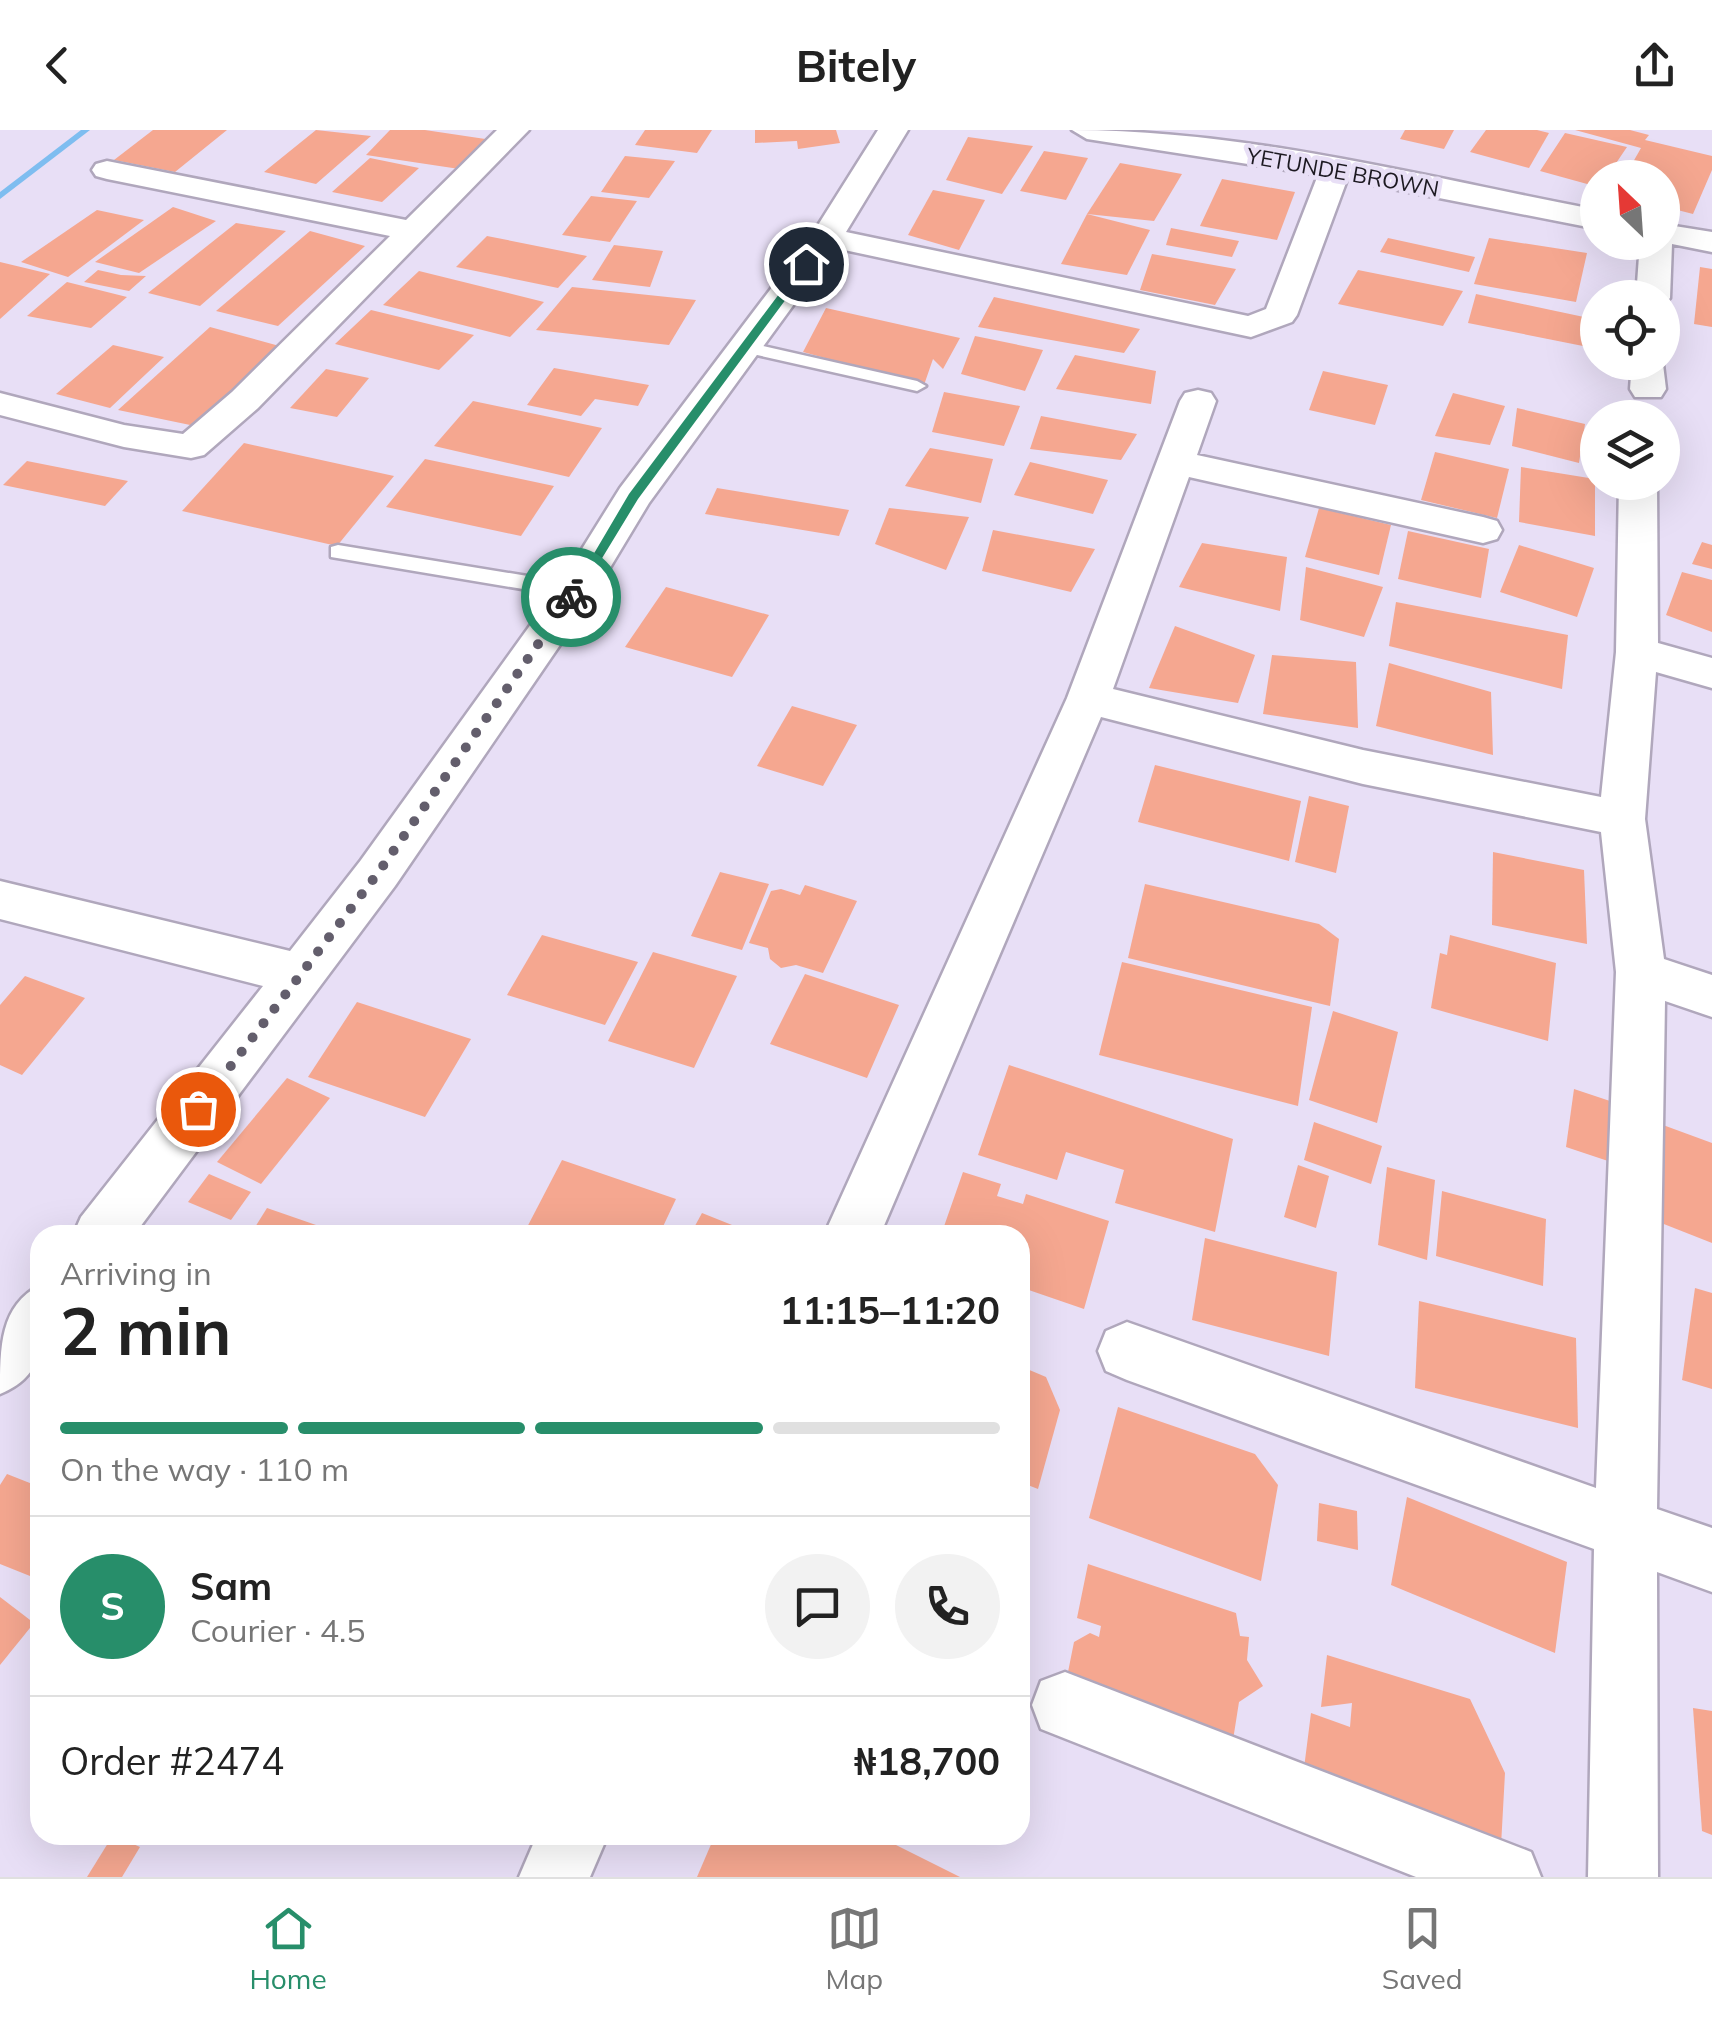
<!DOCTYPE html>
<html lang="en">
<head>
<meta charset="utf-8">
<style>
  :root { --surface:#fff; --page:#f2f2f2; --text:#222; --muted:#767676; --line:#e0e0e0; --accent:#278e6a }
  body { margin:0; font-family:Mulish,sans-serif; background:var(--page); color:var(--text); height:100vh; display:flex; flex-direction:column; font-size:38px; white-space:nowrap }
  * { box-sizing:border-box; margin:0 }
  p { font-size:32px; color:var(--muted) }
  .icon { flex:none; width:55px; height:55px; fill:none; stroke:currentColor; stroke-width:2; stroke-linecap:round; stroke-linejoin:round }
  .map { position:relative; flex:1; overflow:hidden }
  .details { position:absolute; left:30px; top:1095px; width:1000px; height:620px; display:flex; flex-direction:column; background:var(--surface); border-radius:30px; box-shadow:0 10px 40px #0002 }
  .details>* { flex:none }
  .needle { width:65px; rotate:335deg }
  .tools { position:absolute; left:1580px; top:30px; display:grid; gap:20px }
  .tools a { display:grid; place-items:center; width:100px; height:100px; border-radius:50%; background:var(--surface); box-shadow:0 10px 40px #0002; font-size:50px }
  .pin { position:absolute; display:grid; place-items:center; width:85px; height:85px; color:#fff; margin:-42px; border:5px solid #fff; border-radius:50%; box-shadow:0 2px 10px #0007 }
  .courier { position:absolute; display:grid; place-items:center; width:100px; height:100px; margin:-50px; border:8px solid #278e6a; border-radius:50%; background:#fff; color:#222; box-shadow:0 2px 12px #0007 }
  .head em { font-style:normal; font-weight:700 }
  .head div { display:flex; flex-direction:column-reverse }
  .head { display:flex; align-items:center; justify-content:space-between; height:170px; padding:0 30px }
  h1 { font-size:65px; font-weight:700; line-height:75px }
  .bar { display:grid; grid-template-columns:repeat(4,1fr); gap:15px 10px; align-content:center; height:120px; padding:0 30px }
  .bar i { height:12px; border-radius:8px; background:var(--line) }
  .bar .selected { background:var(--accent) }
  .bar p { grid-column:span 4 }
  .line { display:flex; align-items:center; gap:25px; padding:0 30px; border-top:2px solid var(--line) }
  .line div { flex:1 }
  .round { display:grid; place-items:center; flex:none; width:105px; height:105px; border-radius:52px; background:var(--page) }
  header { display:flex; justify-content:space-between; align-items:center; height:130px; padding:0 30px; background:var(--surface); font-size:45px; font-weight:700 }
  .tab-bar { display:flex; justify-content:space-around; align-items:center; height:140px; border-top:2px solid var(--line); background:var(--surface); font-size:28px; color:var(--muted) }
  .tab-bar a { display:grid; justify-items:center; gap:5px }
  .tab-bar .selected { color:var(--accent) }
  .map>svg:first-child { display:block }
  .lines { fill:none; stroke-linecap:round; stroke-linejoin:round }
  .stream { fill:#7ebdf0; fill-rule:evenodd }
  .building { fill:#f5a790 }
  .service-casing { stroke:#b0a7bc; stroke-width:5 }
  .minor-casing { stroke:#b0a7bc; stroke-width:5 }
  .service { fill:#fff; fill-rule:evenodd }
  .minor { fill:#fff; fill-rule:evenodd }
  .route { fill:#278e6a }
  .done { stroke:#635e6c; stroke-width:10; stroke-dasharray:0 18 }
  .labels { text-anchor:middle; stroke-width:9; stroke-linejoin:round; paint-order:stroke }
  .far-street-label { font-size:22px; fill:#1c1921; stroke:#e8dff6 }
</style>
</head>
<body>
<header><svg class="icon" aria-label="back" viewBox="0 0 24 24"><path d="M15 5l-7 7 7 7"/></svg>Bitely<svg class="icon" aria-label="share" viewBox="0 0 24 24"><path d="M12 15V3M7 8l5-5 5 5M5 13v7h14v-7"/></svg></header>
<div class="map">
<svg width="1712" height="1747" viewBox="0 0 1712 1747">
  <rect width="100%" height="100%" fill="#e8dff6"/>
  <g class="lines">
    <path class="stream" d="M81,0H90L0,69V62Z"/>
  </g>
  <g class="building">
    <path d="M153,0H227L175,42L114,30Z"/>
    <path d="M316,0L371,6L316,54L264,42Z"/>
    <path d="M390,0H425L492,10L466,40L366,25Z"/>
    <path d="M645,0H712L697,23L635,15Z"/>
    <path d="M755,0H836L840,13L798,19L797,11L755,13Z"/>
    <path d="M1405,0H1454L1444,19L1400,9Z"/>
    <path d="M1486,0H1537L1549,3L1529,38L1470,22Z"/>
    <path d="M1575,0H1630L1649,5L1645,10L1712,26V40L1693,84L1662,76V48H1624L1641,18Z"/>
    <path d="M1565,3L1627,17L1606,48H1598V57L1540,41Z"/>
    <path d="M968,7L1033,16L1002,64L946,50Z"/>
    <path d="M1044,21L1088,28L1066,70L1020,61Z"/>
    <path d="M625,26L675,31L649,68L601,62Z"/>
    <path d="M370,28L419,38L382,72L332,62Z"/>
    <path d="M1120,33L1182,44L1154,91L1087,84Z"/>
    <path d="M1222,49L1295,62L1277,110L1200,96Z"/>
    <path d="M933,60L985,70L959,120L908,105Z"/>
    <path d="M591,66L637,71L610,112L562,105Z"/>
    <path d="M173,77L216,91L139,143L95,132Z"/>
    <path d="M97,80L144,90L68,147L21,132Z"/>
    <path d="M1087,84L1150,100L1127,145L1061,134Z"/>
    <path d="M236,93L286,101L200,176L148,163Z"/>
    <path d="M1171,98L1239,111L1232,127L1166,115Z"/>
    <path d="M310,101L365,116L278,196L216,181Z"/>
    <path d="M487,106L587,126L558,158L456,137Z"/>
    <path d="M1388,108L1475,127L1469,142L1380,122Z"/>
    <path d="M1489,108L1587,123L1576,172L1474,154Z"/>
    <path d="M614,115L663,121L650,157L592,150Z"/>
    <path d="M1152,124L1236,139L1215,175L1140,160Z"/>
    <path d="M0,132L50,144L0,189Z"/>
    <path d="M1700,137L1712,139V197L1694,194Z"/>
    <path d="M98,140L121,145L146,146L129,161L84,152Z"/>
    <path d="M1358,140L1463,161L1443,196L1338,174Z"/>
    <path d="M419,141L544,172L510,207L383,175Z"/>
    <path d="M67,152L127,167L91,198L27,186Z"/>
    <path d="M572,157L696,170L669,215L536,200Z"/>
    <path d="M1476,164L1598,190V219L1468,193Z"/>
    <path d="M994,167L1140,199L1124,223L978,197Z"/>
    <path d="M826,178L960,208L943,239L933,229L924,255L803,222Z"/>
    <path d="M371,180L474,205L439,240L335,214Z"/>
    <path d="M210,197L283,217L195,296L118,280Z"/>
    <path d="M975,206L1043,220L1025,261L961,244Z"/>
    <path d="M113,215L164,227L110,278L56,264Z"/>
    <path d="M1075,225L1156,241L1151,274L1056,259Z"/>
    <path d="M554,238L649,255L638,276L595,269L581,286L527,275Z"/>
    <path d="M326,239L369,248L337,287L290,278Z"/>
    <path d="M1323,241L1388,255L1375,295L1309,280Z"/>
    <path d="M944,262L1020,276L1004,316L932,302Z"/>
    <path d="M1453,263L1505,276L1490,315L1435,306Z"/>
    <path d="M473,271L602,298L569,347L434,316Z"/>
    <path d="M1517,278L1585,294L1579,333L1512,316Z"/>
    <path d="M1041,286L1137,304L1121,330L1030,319Z"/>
    <path d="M244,313L394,346L337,416L182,381Z"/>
    <path d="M930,318L993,329L981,373L905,356Z"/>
    <path d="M1435,322L1509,339L1497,388L1421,370Z"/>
    <path d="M425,329L554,356L521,406L386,377Z"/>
    <path d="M27,331L128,351L105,376L3,355Z"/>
    <path d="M1030,332L1108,350L1093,384L1014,365Z"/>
    <path d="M1521,337L1595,349V406L1519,392Z"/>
    <path d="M717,358L849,380L839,406L705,384Z"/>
    <path d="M889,378L969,387L946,440L875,414Z"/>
    <path d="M1319,378L1391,395L1379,445L1305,427Z"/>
    <path d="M993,400L1095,419L1071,462L982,441Z"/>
    <path d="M1408,401L1489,419L1481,468L1398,449Z"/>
    <path d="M1702,412L1712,415V439L1692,434Z"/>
    <path d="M1202,413L1287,427L1280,481L1179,457Z"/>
    <path d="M1519,415L1594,438L1577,487L1500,462Z"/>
    <path d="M1306,437L1383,457L1364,507L1300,490Z"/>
    <path d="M1682,442L1712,450V502L1666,485Z"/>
    <path d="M666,457L769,485L732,547L625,517Z"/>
    <path d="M1396,472L1568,505L1562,559L1389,516Z"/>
    <path d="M1175,496L1255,525L1238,573L1149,558Z"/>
    <path d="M1272,525L1356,532L1358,598L1263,584Z"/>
    <path d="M1389,533L1491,562L1493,625L1376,596Z"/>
    <path d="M792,576L857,595L823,656L757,636Z"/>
    <path d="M1155,635L1301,671L1289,731L1138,692Z"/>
    <path d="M1309,666L1349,676L1336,743L1295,732Z"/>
    <path d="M1493,722L1584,740L1587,814L1492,795Z"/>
    <path d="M720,742L769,754L742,820L691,806Z"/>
    <path d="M1145,754L1319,794L1339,809L1330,876L1128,828Z"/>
    <path d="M805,755L857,771L823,843L796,835L781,838L770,829L768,818L749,813L771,761L781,759L800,765Z"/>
    <path d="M542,805L638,832L605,895L507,865Z"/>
    <path d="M1450,805L1556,833L1548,911L1431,878L1440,823L1447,825Z"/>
    <path d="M653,822L737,846L694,938L608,911Z"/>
    <path d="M1122,832L1312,877L1298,976L1099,925Z"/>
    <path d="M805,844L899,875L867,948L770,914Z"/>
    <path d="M25,846L85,868L22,945L0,935V875Z"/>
    <path d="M357,872L471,909L425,987L308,947Z"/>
    <path d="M1333,881L1398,902L1377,993L1309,970Z"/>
    <path d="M1009,935L1233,1009L1215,1102L1115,1073L1124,1040L1066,1022L1057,1050L978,1025Z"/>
    <path d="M287,948L330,968L261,1054L217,1032Z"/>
    <path d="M1574,959L1619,974L1611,1032L1566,1017Z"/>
    <path d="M1314,992L1382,1016L1371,1054L1304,1030Z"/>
    <path d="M1663,995L1712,1013V1113L1646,1087Z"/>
    <path d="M562,1030L676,1069L659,1105H523Z"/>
    <path d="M1298,1035L1329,1046L1316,1098L1284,1087Z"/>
    <path d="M1387,1037L1435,1050L1427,1130L1378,1115Z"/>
    <path d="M963,1042L1001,1054L997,1066L1023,1074L1026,1064L1109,1091L1084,1179L1020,1157V1105H941Z"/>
    <path d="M209,1044L251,1062L231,1090L188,1072Z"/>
    <path d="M1442,1061L1546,1089L1543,1156L1436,1126Z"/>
    <path d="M267,1078L342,1104V1105H250Z"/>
    <path d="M702,1083L757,1105H690Z"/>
    <path d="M1205,1108L1337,1142L1329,1226L1192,1190Z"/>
    <path d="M1695,1158L1712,1163V1259L1682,1250Z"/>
    <path d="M1419,1171L1576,1208L1578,1298L1415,1258Z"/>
    <path d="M1020,1236L1046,1247L1060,1280L1038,1359L1020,1352Z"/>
    <path d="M1118,1277L1255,1324L1278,1355L1261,1451L1089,1388Z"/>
    <path d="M7,1344L40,1357V1450L0,1434V1355Z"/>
    <path d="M1407,1367L1567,1432L1555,1523L1391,1455Z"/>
    <path d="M1319,1373L1357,1381L1358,1420L1317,1411Z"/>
    <path d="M1088,1434L1236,1483L1240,1506L1249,1507L1247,1530L1263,1556L1239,1572L1233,1610L1066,1552L1074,1512L1090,1503L1099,1507L1101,1496L1077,1488Z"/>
    <path d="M0,1467L34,1493L0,1535Z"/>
    <path d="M1327,1525L1470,1569L1505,1643L1501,1716L1303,1646L1311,1583L1350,1597L1352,1573L1321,1577Z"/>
    <path d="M1693,1578L1712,1581V1705L1702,1701Z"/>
    <path d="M113,1705L140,1717L122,1747H87Z"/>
    <path d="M715,1705H876L960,1747H697Z"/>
  </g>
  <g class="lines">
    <g class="service-casing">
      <g id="service">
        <path d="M745,212L917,251L926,256L917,261L739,221V213Z"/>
        <path d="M338,415L576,454L586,461L576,468L331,427V417Z"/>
      </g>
    </g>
    <g class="minor-casing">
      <g id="minor">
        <path d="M497,0H529L258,278L204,325L191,328L124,317L0,285V263L124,295L183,304L232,262L390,106L107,49L96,46L92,40L96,34L107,31L406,90Z"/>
        <path d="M878,0H908L846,102L1248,186L1266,179L1318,45L1087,9L1072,0C1248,0 1425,47 1598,80V99L1347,50L1297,185L1292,192L1251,207L835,118L649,373L590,471L395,756L134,1105H73L81,1087L263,856L0,789V751L290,821L361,730L562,451L620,358L813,103Z"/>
        <path d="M1662,94L1712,102V122L1672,114L1670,168L1662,176V168H1636L1640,112H1662Z"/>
        <path d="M1662,226L1666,259L1661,267H1635L1630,259L1632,232H1662Z"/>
        <path d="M1198,260L1211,263L1216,271L1197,325L1483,387L1497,391L1502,400L1497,409L1483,413L1189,347L1113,559L1363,620L1601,667L1616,522L1619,352H1657L1658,513L1712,528V558L1656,542L1645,689L1664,829L1712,845V887L1665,871L1657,1379L1712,1398V1462L1657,1442L1658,1747H1588L1594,1419L1127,1250L1106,1241L1098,1221L1106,1201L1127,1192L1596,1358L1616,842L1601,702L1363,654L1101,587L880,1105H824L1067,568L1180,271L1185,263Z"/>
        <path d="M40,1155C40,1203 52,1243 0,1264C0,1216 0,1176 40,1155Z"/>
        <path d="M1065,1542L1531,1722L1541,1747H1416L1041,1599L1032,1575L1041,1551Z"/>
        <path d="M537,1705H608L590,1747H519Z"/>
      </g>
    </g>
    <use href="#service" class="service"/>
    <use href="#minor" class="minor"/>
  </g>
  <path class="route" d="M803,132L812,134L638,369L576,471H566L629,364Z"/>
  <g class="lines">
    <path class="done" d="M198,979L378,743L571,467"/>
  </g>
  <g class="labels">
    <g class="far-street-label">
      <text transform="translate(1343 42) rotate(10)" y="8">YETUNDE BROWN</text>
    </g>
  </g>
</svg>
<div class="tools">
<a><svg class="needle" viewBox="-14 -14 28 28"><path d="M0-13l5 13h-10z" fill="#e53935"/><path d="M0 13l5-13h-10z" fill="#767676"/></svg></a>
<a><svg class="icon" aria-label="locate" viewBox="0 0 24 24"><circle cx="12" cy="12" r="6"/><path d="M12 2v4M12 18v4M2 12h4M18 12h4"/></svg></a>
<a><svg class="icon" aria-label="layers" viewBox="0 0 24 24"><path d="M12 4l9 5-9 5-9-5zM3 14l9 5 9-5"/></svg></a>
</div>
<div class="pin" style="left:198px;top:979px;background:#ea580c"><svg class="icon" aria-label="bag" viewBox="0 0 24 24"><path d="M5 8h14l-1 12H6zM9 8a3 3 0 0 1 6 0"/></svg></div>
<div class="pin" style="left:806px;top:134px;background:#1f2937"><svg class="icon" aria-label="home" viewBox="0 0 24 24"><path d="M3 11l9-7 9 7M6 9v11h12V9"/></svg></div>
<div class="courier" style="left:571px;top:467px"><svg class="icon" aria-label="bike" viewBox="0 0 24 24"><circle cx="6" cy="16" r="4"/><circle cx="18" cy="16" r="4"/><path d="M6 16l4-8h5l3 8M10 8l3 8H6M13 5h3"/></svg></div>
<section class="details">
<div class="head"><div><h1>2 min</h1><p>Arriving in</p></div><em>11:15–11:20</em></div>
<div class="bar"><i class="selected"></i><i class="selected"></i><i class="selected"></i><i></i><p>On the way · 110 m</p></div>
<div class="line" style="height:180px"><b class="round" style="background:var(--accent);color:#fff">S</b><div><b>Sam</b><p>Courier · 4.5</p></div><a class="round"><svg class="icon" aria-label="chat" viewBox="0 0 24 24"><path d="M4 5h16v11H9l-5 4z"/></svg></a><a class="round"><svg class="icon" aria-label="phone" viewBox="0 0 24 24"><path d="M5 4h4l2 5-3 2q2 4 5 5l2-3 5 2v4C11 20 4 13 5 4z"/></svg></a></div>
<div class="line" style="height:130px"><div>Order #2474</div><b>₦18,700</b></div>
</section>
</div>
<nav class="tab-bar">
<a class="selected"><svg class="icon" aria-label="home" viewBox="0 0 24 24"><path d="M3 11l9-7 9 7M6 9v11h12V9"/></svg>Home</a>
<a><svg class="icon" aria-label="map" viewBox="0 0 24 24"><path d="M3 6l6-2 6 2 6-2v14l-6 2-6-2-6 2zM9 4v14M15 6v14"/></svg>Map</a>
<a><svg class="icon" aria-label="saved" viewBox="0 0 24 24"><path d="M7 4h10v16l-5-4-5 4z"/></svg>Saved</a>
</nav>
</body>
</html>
